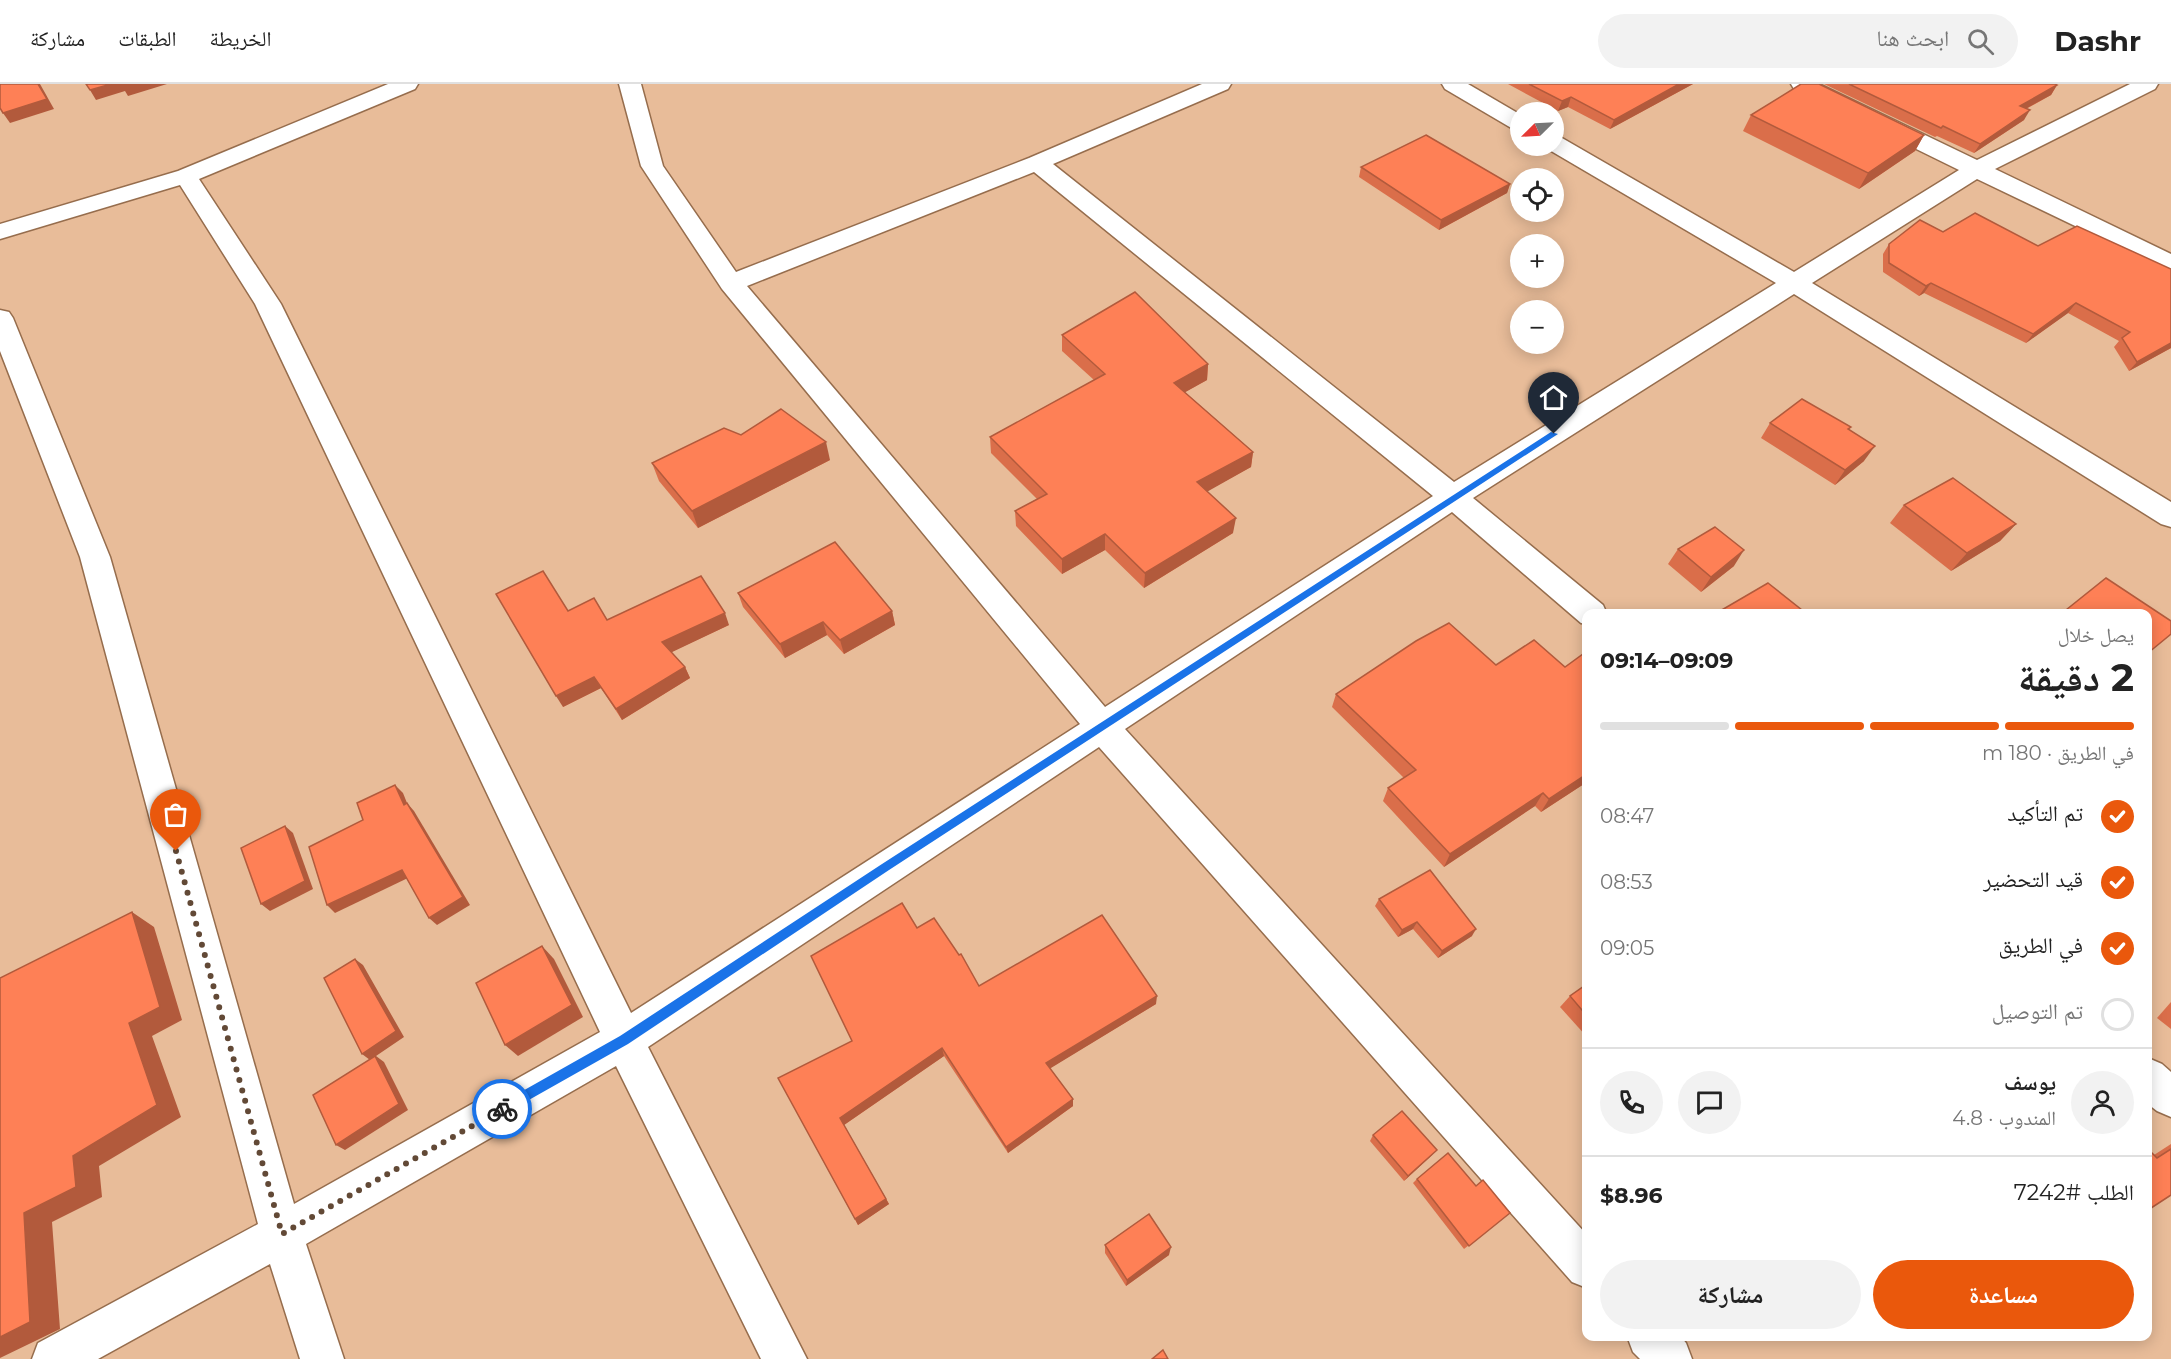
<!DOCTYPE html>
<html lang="ar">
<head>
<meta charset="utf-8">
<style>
  :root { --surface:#fff; --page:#f2f2f2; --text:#222; --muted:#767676; --line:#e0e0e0; --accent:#ea580c }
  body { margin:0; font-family:Montserrat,"Noto Naskh Arabic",sans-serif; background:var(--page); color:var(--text); direction:rtl; height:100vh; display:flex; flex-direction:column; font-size:22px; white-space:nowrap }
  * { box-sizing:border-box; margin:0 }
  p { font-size:20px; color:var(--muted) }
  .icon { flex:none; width:33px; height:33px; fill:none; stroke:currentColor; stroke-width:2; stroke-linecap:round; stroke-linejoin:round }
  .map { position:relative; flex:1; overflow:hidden; direction:ltr }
  .panel { position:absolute; left:1582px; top:525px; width:570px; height:732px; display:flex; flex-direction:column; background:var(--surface); border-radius:12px; box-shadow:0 3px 15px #0003; direction:rtl }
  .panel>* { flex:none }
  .needle { width:39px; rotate:246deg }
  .buttons { position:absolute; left:1510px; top:18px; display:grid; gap:12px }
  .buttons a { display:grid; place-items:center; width:54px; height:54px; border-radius:50%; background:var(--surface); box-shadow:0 3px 15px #0003; font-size:30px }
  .pin { position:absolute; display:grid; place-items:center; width:51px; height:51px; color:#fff; margin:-62px -26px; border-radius:50% 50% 50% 0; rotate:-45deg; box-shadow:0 0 6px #0007 }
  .pin .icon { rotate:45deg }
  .courier { position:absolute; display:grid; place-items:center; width:60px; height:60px; margin:-30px; border:4px solid #1a73e8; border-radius:50%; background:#fff; color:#222; box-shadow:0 2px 8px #0007 }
  .summary em { font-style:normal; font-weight:700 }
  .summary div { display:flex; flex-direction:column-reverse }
  .summary { display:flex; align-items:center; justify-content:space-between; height:102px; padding:0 18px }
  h1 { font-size:39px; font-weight:700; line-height:45px }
  .bar { display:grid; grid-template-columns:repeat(4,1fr); gap:9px 6px; align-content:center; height:72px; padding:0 18px }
  .bar i { height:8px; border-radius:4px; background:var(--line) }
  .bar .current { background:var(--accent) }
  .bar p { grid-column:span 4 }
  .line { display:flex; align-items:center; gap:15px; padding:0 18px; border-top:2px solid var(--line) }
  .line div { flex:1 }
  .round { display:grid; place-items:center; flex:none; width:63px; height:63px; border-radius:32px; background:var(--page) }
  ol { padding:0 18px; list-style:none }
  li { display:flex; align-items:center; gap:18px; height:66px }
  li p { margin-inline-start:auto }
  li .icon { padding:6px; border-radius:50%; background:var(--accent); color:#fff; stroke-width:4 }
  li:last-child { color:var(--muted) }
  li i { width:33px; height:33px; border:3px solid var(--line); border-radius:50% }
  .cta { display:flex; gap:12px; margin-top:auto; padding:12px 18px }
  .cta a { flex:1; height:69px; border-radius:36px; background:var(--accent); color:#fff; font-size:24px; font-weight:700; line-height:69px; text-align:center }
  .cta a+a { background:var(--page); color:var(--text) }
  header { display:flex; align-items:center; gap:36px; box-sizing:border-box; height:84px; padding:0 30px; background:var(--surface); border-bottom:2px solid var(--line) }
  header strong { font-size:28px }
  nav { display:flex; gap:33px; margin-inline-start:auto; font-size:21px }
  .search { width:420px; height:54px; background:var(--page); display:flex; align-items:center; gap:15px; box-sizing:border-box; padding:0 21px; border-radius:33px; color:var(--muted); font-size:22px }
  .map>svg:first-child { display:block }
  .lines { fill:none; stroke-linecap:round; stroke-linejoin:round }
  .street-casing { stroke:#966d4d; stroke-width:3 }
  .street { fill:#fff; fill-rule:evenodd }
  .wall { fill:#da6e4a }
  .shaded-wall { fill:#b25a3c }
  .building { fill:#fe8056; stroke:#b25a3c; stroke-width:1.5 }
  .route { fill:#1a73e8 }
  .done { stroke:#624936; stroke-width:6; stroke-dasharray:0 10.8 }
</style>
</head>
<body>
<header>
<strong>Dashr</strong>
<div class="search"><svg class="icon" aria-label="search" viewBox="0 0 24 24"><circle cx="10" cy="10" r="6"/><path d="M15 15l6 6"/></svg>ابحث هنا</div>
<nav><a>الخريطة</a><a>الطبقات</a><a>مشاركة</a></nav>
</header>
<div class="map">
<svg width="2171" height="1275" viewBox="0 0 2171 1275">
  <rect width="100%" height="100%" fill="#e8bc99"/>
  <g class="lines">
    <g class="street-casing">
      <g id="street">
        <path d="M388,0H418L415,5L199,95L281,220L631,929L1080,640L722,205L641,82L619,0H641L663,82L736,188L1029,74L1202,0H1231L1228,5L1053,80L1454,398L1776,199L1546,64L1544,62H1554V52L1562,54L1794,188L1959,86L1794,5L1791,0H1819L1977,76L2130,0H2158L2155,5L1995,85L2171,170V188L1977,95L1812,199L2171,418V443L2161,440L1794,210L1473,414L1603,521L1607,530H1587V540L1581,539L1452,428L1125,645L1587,1151V1204L1572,1198L1099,663L648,963L807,1275H761L616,982L306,1160L344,1275H300L270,1180L98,1275H32L38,1259L258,1140L80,473L0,267V226L9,228L13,234L110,473L294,1120L600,948L255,220L180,101L0,155V140L178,87ZM1034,88L1433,412L1105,623L747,202Z"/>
        <path d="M1442,0H1468L1521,31V47L1513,45L1445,5Z"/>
        <path d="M2148,974L2162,980L2171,988V1033L2157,1027L2148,1020Z"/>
        <path d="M1627,1252H1680L1686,1259L1692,1275H1640L1633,1268Z"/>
      </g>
    </g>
    <use href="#street" class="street"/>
  </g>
  <g class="wall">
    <path d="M1508,0H1693L1610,45L1568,23L1558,27Z"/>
    <path d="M1824,0H2055L2057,1L2051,11L2026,25L2024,36L1974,69L1937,52L1935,53Z"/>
    <path d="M1751,31L1924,51L1915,67L1859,105L1743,47Z"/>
    <path d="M1361,83L1510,100L1507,109L1439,146L1359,93Z"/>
    <path d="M1920,136L2171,264L2129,287L2114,263L2119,257L2068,229L2026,259L1924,209L1919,212L1883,188V170L1889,160Z"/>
    <path d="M1062,251L1208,280L1207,296L1185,308L1253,368L1251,383L1207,407L1233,449L1144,504L1105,466L1062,490L1016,442L1015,427L1037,415L991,369L990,353L1094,296L1062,267Z"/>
    <path d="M1770,339L1851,343L1849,346L1864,377L1835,401L1761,354Z"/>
    <path d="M741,351L830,376L698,444L659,397L652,379Z"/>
    <path d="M1904,421L2016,440L2000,457L1951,487L1890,439Z"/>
    <path d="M1678,465L1734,482L1701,508L1668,480Z"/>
    <path d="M738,509L892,527L895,541L844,570L827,551L785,574L743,523Z"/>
    <path d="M568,527L607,536L729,541L671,568L685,583L690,594L622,636L601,604L563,623Z"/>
    <path d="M1587,574V698L1541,728L1535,722L1444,783L1383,717L1388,704L1404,694L1332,623L1336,610L1496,581L1565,583Z"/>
    <path d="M1379,815L1472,852L1438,874L1413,845L1398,853L1375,822Z"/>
    <path d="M917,844L979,902L1156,920L1050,984L1073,1015V1022L1008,1069L944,972L844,1041L889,1120L858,1141L778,994L852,957Z"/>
    <path d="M1587,900V953L1560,923L1570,912Z"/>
    <path d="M2171,918V945L2157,934Z"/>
    <path d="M1373,1051L1432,1071L1404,1097L1370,1057Z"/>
    <path d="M2171,1060V1111L2154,1071Z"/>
    <path d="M1417,1095L1476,1102L1510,1129L1464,1165L1413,1099Z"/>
    <path d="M1105,1161L1169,1171L1126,1202L1105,1169Z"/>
  </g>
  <g class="shaded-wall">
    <path d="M38,0H40L54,25L10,39L3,29Z"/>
    <path d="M111,0H167L128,12L125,7L96,16L90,6Z"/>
    <path d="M1679,0H1693L1610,45L1614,36Z"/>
    <path d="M2057,1L2051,11L2014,31L2020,22Z"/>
    <path d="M1571,13L1568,23L1558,27L1562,17Z"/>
    <path d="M2030,26L2024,36L1974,69L1980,60Z"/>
    <path d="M1924,51L1915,67L1859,105L1868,89Z"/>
    <path d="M1510,100L1507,109L1439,146L1441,136Z"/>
    <path d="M1931,199L1924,209L1919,212L1926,202Z"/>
    <path d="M2076,219L2068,229L2026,259L2033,250Z"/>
    <path d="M2171,259V264L2129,287L2137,278Z"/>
    <path d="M1208,280L1207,296L1173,315L1174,299Z"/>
    <path d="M826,358L830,376L698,444L692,427Z"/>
    <path d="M1875,362L1864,377L1835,401L1845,386Z"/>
    <path d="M1253,368L1251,383L1196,414L1197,398Z"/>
    <path d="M1236,434L1233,449L1144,504L1145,489Z"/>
    <path d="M2016,440L2000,457L1951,487L1967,469Z"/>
    <path d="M1105,450V466L1062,490V475Z"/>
    <path d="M1744,466L1734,482L1701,508L1711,493Z"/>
    <path d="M892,527L895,541L844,570L840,556Z"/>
    <path d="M725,529L729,541L668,570L662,558Z"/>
    <path d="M823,538L827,551L785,574L780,560Z"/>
    <path d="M685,583L690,594L622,636L616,625Z"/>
    <path d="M594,593L601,604L563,623L556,612Z"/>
    <path d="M1587,690V698L1541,728L1549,715Z"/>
    <path d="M395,701L403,709L411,729L404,721Z"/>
    <path d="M1543,709L1535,722L1444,783L1450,770Z"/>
    <path d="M407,719L414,727L470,821L437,841L429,834Z"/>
    <path d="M285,742L293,749L313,805L270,827L261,820Z"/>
    <path d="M402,786L410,793L335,829L327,821Z"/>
    <path d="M132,828L154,843L182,936L152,952L181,1033L99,1082L102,1113L52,1138L60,1245L0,1274V1253L24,1129L73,1072Z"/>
    <path d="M1417,838L1413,845L1398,853L1402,846Z"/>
    <path d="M1476,845L1472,852L1438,874L1442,867Z"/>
    <path d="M542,862L554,875L583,933L518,972L505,961Z"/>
    <path d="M355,875L363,881L404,953L376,972L384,978L408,1026L345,1066L336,1061L370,976L362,970Z"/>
    <path d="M1157,912L1156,920L1046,987V979Z"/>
    <path d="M942,964L944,972L844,1041L889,1120L858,1141L855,1135L840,1034Z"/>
    <path d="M1073,1015V1022L1008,1069L1006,1063Z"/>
    <path d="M1437,1066L1432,1071L1404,1097L1408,1092Z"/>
    <path d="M1171,1163L1169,1171L1126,1202L1127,1196Z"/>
  </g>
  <g class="building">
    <path d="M0,0H38L47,15L3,29L0,24Z"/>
    <path d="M86,0H111L90,6Z"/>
    <path d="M1529,0H1679L1614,36L1571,13L1562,17Z"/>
    <path d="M1801,0H1819L1924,51L1868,89L1751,31Z"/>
    <path d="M1849,0H2055L2057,1L2020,22L2030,26L1980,60L1943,42L1941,44Z"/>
    <path d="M1426,51L1510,100L1441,136L1361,83Z"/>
    <path d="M1975,129L2038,162L2077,142L2171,185V259L2137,278L2122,254L2130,248L2076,219L2033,250L1931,199L1926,202L1889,179V160L1920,136L1943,148Z"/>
    <path d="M1135,208L1208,280L1174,299L1253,368L1197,398L1236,434L1145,489L1105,450L1062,475L1015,427L1047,410L990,353L1105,290L1062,251Z"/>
    <path d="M1802,315L1851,343L1848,345L1875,362L1845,386L1770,339Z"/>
    <path d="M781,325L826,358L692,427L652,379L724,344L741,351Z"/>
    <path d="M1953,394L2016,440L1967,469L1904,421Z"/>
    <path d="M1715,443L1744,466L1711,493L1678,465Z"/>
    <path d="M835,458L892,527L840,556L823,538L780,560L738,509Z"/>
    <path d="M543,487L568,527L594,514L607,536L701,492L725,529L662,558L685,583L616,625L594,593L556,612L496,510Z"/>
    <path d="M2106,494L2171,537V550L2148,569V530H2061Z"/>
    <path d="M1768,499L1807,530H1723L1720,527Z"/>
    <path d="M1449,539L1496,581L1534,556L1565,583L1583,570L1587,574V690L1549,715L1543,709L1450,770L1388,704L1416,686L1336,610L1416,557Z"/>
    <path d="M395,701L404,721L407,719L463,813L429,834L402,786L327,821L309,763L363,736L357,719Z"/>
    <path d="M285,742L305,797L261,820L241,764Z"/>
    <path d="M1430,786L1476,845L1442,867L1417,838L1402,846L1379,815Z"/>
    <path d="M902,819L917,844L934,834L959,871L961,870L979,902L1102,831L1157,912L1046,979L1073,1015L1006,1063L942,964L840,1034L886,1115L855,1135L778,994L852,957L811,872Z"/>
    <path d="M132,828L160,923L129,939L157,1021L73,1072L76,1103L24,1129L30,1238L0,1253V894Z"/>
    <path d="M542,862L572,921L505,961L476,899Z"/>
    <path d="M355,875L396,947L362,970L324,894Z"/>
    <path d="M1587,900V932L1570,912Z"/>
    <path d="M375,972L399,1020L336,1061L313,1011Z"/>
    <path d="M1402,1027L1437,1066L1408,1092L1373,1051Z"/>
    <path d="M2148,1065L2157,1074L2171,1065V1111L2148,1126Z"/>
    <path d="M1448,1069L1476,1102L1483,1096L1510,1129L1469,1162L1417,1095Z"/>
    <path d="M1149,1130L1171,1163L1127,1196L1105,1161Z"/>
    <path d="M1163,1266L1168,1275H1152Z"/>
  </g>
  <path class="route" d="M1551,348L1558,350L889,786L628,960L506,1029H498V1021L620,952L882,780Z"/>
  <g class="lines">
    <path class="done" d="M176,767L282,1150L502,1025"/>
  </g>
</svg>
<div class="buttons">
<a><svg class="needle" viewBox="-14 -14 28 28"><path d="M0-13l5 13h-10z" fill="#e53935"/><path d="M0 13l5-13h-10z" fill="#767676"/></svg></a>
<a><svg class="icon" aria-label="locate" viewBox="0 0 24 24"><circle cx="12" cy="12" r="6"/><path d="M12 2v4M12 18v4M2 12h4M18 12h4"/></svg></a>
<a>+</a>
<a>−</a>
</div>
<div class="pin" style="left:176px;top:767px;background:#ea580c"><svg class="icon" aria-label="bag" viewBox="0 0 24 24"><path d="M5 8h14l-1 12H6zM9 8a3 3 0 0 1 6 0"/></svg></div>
<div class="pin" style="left:1554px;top:350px;background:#1f2937"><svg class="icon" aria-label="home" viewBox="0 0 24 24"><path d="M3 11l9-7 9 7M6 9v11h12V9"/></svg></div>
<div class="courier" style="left:502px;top:1025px"><svg class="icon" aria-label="bike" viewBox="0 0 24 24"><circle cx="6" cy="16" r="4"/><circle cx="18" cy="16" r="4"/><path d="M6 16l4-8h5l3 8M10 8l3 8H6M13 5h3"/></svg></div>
<section class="panel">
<div class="summary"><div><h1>2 دقيقة</h1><p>يصل خلال</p></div><em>09:09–09:14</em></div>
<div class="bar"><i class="current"></i><i class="current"></i><i class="current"></i><i></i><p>في الطريق · 180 m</p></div>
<ol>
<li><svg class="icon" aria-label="check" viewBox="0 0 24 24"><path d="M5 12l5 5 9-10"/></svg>تم التأكيد<p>08:47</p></li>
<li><svg class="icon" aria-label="check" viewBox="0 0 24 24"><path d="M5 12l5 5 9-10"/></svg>قيد التحضير<p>08:53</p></li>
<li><svg class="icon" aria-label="check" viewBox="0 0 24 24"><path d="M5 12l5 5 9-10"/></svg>في الطريق<p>09:05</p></li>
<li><i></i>تم التوصيل</li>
</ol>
<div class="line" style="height:108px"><a class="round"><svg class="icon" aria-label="person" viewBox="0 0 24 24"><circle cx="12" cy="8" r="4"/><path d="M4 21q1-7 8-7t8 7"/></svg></a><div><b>يوسف</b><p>المندوب · 4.8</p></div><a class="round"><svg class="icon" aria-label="chat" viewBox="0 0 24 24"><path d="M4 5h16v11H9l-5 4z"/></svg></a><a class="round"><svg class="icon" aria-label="phone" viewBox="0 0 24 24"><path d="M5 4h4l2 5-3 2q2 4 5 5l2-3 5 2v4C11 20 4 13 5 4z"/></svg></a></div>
<div class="line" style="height:78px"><div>الطلب #7242</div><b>$8.96</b></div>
<div class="cta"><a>مساعدة</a><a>مشاركة</a></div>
</section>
</div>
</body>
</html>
